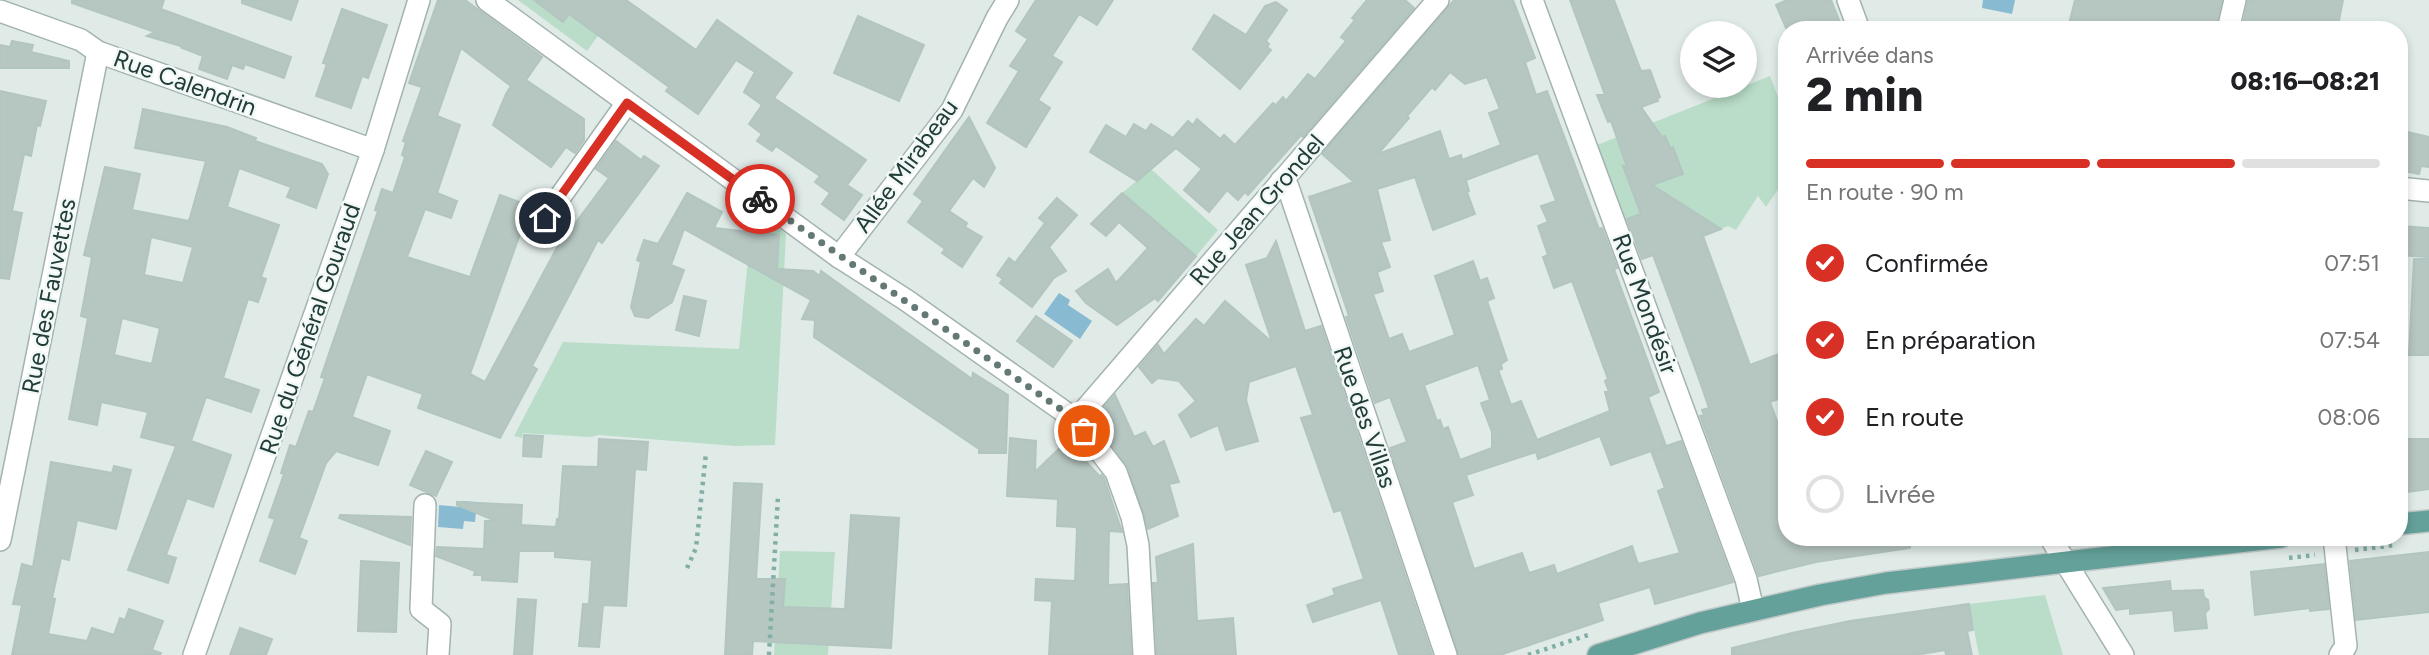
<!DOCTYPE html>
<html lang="fr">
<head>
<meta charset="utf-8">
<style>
  :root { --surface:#fff; --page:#f2f2f2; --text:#202124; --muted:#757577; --line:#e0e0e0; --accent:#d93025 }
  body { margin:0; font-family:Figtree,sans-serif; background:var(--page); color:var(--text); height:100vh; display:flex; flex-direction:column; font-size:26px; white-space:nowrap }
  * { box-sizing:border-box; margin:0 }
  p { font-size:23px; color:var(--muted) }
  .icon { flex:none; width:38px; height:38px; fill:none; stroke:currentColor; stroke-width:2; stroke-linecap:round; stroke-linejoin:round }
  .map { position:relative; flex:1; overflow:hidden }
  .details { position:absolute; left:1778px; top:21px; width:630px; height:525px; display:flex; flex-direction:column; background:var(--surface); border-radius:28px; box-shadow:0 4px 10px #0003 }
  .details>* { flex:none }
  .buttons { position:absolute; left:1680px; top:21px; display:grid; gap:14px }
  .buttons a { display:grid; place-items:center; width:77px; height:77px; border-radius:50%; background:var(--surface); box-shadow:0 4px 10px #0003; font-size:35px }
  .pin { position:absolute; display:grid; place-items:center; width:60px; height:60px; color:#fff; margin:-30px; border:4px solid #fff; border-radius:50%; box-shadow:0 2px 7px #0007 }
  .courier { position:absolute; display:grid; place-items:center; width:70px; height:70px; margin:-35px; border:5px solid #d93025; border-radius:50%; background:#fff; color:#222; box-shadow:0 2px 9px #0007 }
  .headline em { font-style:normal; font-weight:800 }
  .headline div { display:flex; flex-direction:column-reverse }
  .headline { display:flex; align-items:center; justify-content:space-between; height:119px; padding:0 28px }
  h1 { font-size:46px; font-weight:800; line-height:52px }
  .bar { display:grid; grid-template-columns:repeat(4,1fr); gap:10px 7px; align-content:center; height:84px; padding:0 28px }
  .bar i { height:9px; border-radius:5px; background:var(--line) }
  .bar .on { background:var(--accent) }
  .bar p { grid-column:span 4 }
  ol { padding:0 28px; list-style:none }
  li { display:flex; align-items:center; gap:21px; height:77px }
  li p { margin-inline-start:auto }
  li .icon { padding:7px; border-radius:50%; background:var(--accent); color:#fff; stroke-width:4 }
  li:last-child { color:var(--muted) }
  li i { width:38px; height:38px; border:4px solid var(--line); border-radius:50% }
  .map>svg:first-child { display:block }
  .green { fill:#b9ddc8 }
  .water { fill:#88bbd1 }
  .building { fill:#b6c6c1; stroke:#b3c5c0; stroke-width:2; fill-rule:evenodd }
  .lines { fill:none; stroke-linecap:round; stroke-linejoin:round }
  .minor-casing { stroke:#a3b3b0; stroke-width:24 }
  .major-casing { stroke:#c1c8c8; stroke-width:24 }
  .path { stroke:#81afa7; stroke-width:4.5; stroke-dasharray:3.5 5; stroke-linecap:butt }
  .minor { stroke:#fff; stroke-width:21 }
  .major { stroke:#64a19a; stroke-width:21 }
  .done { stroke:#647976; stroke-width:7; stroke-dasharray:0 12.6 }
  .route { stroke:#d93025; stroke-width:9 }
  .labels { text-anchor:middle; stroke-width:5; stroke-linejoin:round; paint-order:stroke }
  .street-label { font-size:24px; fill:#213c39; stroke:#f1f8f5 }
</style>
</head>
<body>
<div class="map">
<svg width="2429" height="655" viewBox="0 0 2429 655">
  <rect width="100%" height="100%" fill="#e0ebe8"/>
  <g class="green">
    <path d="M518,0H624L587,51Z"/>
    <path d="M1770,76L1787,121V176L1766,207L1758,196L1736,230L1728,226L1720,229L1675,201L1625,220L1597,145Z"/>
    <path d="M1151,169L1218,230L1196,256L1122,193Z"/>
    <path d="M753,210L786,234L775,445L735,446L599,435L591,437L523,433L522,438L514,436L563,342L739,349Z"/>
    <path d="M780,551L835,552L828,655H774Z"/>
    <path d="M2045,595L2063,655H1979L1969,604Z"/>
  </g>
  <g class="water">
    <path d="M1983,0H2015L2012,14L1982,8Z"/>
    <path d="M1059,293L1070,300L1068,305L1092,321L1080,339L1044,314Z"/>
    <path d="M461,501L477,502L475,522L464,521L463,529L438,527L439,505L460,507Z"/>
  </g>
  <g class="building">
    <path d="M72,0H164L161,9L291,57L284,78L245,64L243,69L232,65L227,79L199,69L203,56L182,48L184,47L147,36L155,32L72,3Z"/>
    <path d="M242,0H298L291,20L242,3Z"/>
    <path d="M438,0H465L542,57L526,80L584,119V140L575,153L566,147L551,167L493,125L506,94L511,86L461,48L437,116L460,125L437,193L457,201L451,218L425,209L407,257L470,277L500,195L530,206L470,374L485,382L568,227L571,229L609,178L596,169L616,141L641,160L644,156L659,166L602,243L598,240L532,366L537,369L500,438L418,408L423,394L367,374L352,417L390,431L378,465L336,451L326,463L299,538L307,541L295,574L260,561L275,519L269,517L284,474L281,473L290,445L296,447L309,411L313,412L325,378L321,377L378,211L375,210L382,189L393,193L405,157L402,155L406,142L403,141L422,87L409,83Z"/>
    <path d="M534,0H626L696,50L717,20L792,73L774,98L866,160L847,185L862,195L844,220L822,204L830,193L815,182L820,176L776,146L772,151L757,141L762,134L749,124L762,105L744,92L755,72L736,60L698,114L666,91L669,87L569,14L563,22Z"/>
    <path d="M1036,0H1113L1097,25L1079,14L1052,56L1062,62L1038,100L1050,108L1026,147L987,123L1019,71L1010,66L1028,39L1016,31Z"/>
    <path d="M1367,0H1405L1414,8L1303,137L1301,135L1248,195L1245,192L1238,200L1227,190L1209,212L1184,190L1202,169L1176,148L1137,181L1090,152L1106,125L1126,137L1134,124L1146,131L1151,124L1173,138L1188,121L1193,125L1197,119L1220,139L1224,135L1235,145L1273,103L1276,105L1283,97L1286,101L1308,74L1315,79L1346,41L1341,37L1355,20L1352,18Z"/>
    <path d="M1454,0H1513L1535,58L1525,62L1536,95L1547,91L1599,229L1602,228L1617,268L1614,269L1659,392L1648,397L1666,446L1611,465L1600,436L1538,459L1536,452L1466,475L1473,495L1452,502L1474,569L1522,553L1529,573L1554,565L1557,574L1632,546L1638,564L1680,553L1658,491L1665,488L1651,451L1681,441L1733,582L1655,604L1650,587L1598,603L1603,620L1500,655H1459L1390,448L1407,442L1390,397L1375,403L1346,317L1349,316L1309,197L1354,182L1322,154ZM1450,72L1465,84L1487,77L1500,109L1489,113L1501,145L1462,160L1461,155L1449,159L1440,131L1378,154L1409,118L1407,116L1432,87L1435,90ZM1538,153L1556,201L1541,206L1548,222L1538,226L1548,255L1543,257L1554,288L1572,281L1608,379L1605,381L1609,392H1605L1610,411L1537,440L1521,401L1511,405L1498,370L1502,369L1501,364L1507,360L1487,301L1494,298L1487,278L1480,281L1473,261L1435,276L1455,335L1409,352L1402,334L1389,339L1373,294L1383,291L1377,272L1390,267L1381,242L1390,240L1377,189L1415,177L1433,230L1475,214L1467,192L1469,191L1466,180ZM1478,365L1490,400L1481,403L1492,432V448L1460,460L1448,427L1443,429L1440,420L1437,421L1424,385Z"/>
    <path d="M1570,0H1614L1641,71L1650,70L1660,97L1657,99L1658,101L1641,107L1662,137L1665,136L1670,148L1673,147L1683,174L1652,185L1721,229L1703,236L1750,365L1787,351V396L1770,402L1787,449V537H1910V548L1816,562L1759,576L1700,416L1704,415L1702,410L1709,408L1699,379L1653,255L1642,259L1627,219L1641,214L1623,166L1627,167L1611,121L1608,122L1597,95H1605Z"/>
    <path d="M1787,0H1831L1843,30H1787L1776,5Z"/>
    <path d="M2075,0H2222L2215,30H2110L2070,20Z"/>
    <path d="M2248,0H2343L2337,30H2242Z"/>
    <path d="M1276,2L1287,10L1266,41L1269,44L1267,47L1271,50L1240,89L1193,49L1214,15L1246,35L1265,6Z"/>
    <path d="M342,9L387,25L368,78L362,76L351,108L316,96L327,64L323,63Z"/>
    <path d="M858,16L924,45L899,101L834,73Z"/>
    <path d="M12,41L33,45L31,52L69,61V68H0V45L10,47Z"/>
    <path d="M0,91L46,101L40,126L37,125L31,156L24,154L12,211L22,213L9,279L0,278Z"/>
    <path d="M143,109L227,127L256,138L255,141L322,164L328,174L316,208L287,197L291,187L239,168L227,207L279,225L261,277L266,279L258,302L248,299L223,378L259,390L251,412L206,397L191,441L231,455L213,507L187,498L166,555L176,558L168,583L128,570L176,446L141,437L148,412L101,402L97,425L69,419L88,318L81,316L92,257L84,255L105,167L140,174L132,210L189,221L206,161L135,148ZM151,237L193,247L183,283L144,275ZM122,318L160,328L152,364L114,355Z"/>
    <path d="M969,117L995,168L984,187L973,178L949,211L967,223L965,227L982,237L962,267L942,253L945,249L908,222L923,201L914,194Z"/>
    <path d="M2399,130L2429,137V167L2421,166L2419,174L2399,170Z"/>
    <path d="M687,193L722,212L714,228L779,235L777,269L813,271L820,276L821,271L972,379L973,373L1008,395L1006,453H979V449L814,337L815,320L802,319L811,300L684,229L671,265L684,270L672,302L648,318L635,316L631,307L641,262L637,260L644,240L658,244Z"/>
    <path d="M1122,193L1196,256L1158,301L1155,298L1117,325L1086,303L1076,291L1108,269L1116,283L1148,248L1119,222L1106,236L1091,224Z"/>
    <path d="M1057,198L1077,215L1049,247L1066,271L1054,278L1032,307L1000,283L1003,279L997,275L1009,258L1015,263L1045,223L1039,218Z"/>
    <path d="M2399,226L2429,228V257L2399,255Z"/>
    <path d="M1276,241L1305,331L1321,326L1432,655H1399L1381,600L1313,622L1307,605L1335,595L1333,589L1364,579L1341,510L1334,512L1301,418L1313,415L1296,366L1249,382L1246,400L1258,441L1226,450L1218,425L1191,437L1179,415L1196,401L1179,381L1158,378L1152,383L1139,367L1158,345L1164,354L1196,319L1204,326L1225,301L1272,342L1246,265L1267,258Z"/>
    <path d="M2414,259H2429V355H2409Z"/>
    <path d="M684,296L706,301L699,336L676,330Z"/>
    <path d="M1036,316L1072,341L1053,367L1017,341Z"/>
    <path d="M1115,395L1134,437L1145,432L1153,447L1164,441L1179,482L1169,484L1178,516L1148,529L1128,467L1099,429L1098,414Z"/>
    <path d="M524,435L543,436L541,457L523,456Z"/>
    <path d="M1010,438L1036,441L1035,472L1067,441L1102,479L1101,474L1104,478L1122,532L1109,531L1108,585L1127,584L1131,655H1049L1052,601L1035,600L1036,579L1075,581L1077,530L1076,527L1057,526L1058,499L1007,496Z"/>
    <path d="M599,439L648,442L646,470L635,469L626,606L603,605L599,647L579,646L583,604H589L592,560L555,557V551H519L517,582L482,580V575H474L475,571L436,556L437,547L484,549L485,521H496L457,505V502L522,505L521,525L556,527L557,519L559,520L563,466L598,467Z"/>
    <path d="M2399,439H2429V489L2399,493Z"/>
    <path d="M426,451L452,462L436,496L410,485Z"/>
    <path d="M51,462L112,473L114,466L131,470L116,529L77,520L69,560L61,558L52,598L55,599L48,634L87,641L92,628L114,635L120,618L125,620L129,609L163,621L152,650L161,653L160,655H12L22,605L13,604L22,564L33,567Z"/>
    <path d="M734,483L762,484L756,579H785L783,607L845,609L851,515L899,518L891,648L753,641L752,655H725Z"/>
    <path d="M340,515L411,517L410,545L339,518Z"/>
    <path d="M1193,544L1197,621L1233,618L1236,655H1157L1153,583H1158L1156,557Z"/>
    <path d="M2429,552V612L2356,620L2350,561Z"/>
    <path d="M361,561L399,563L396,632L358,631Z"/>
    <path d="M2324,564L2329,609L2310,611V608L2255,615L2251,572Z"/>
    <path d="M2170,581L2171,591L2203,590L2204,597L2208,600L2209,609L2205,613L2207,628L2175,631L2173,610L2130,614V608L2116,610L2103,588Z"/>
    <path d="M518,599L536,600L532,655H514Z"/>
    <path d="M1969,604L1973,630L1967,631L1972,655H1946L1945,650L1916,655H1732V648L1792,633L1850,621Z"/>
    <path d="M240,628L272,639L266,655H230Z"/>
  </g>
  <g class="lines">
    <g class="minor-casing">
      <g id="minor">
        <path d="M487,0L839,257L906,300L1076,420L1116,472L1132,517L1138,545L1144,655"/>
        <path d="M1532,0L1746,579L1753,610"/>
        <path d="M1848,0L1859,30"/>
        <path d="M0,11L81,40L98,52L373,150"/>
        <path d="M2228,30L2235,0"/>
        <path d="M1281,181L1288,187L1446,655"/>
        <path d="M2399,188L2429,191"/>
        <path d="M545,218L627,103"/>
        <path d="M839,257L952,110L997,18L1008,0"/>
        <path d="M1076,420L1438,0"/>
        <path d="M425,505L421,609L440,624L438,655"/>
        <path d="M2050,537L2123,655"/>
        <path d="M2334,537L2346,646L2340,655"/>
        <path d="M0,540L98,52"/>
        <path d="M194,655L373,150L419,0"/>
      </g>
    </g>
    <g class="major-casing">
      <g id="major">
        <path d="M2399,524L2429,521"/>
        <path d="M1598,655L1700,623L1820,595L1886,583L2281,537"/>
      </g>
    </g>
    <g class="path">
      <path d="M2355,550L2395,545"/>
      <path d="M2289,558L2315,555"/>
      <path d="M687,568L696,548L706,453"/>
      <path d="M769,655L778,496"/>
      <path d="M1528,655L1588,635"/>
    </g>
    <use href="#minor" class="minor"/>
    <use href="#major" class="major"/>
  </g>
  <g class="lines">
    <path class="done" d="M760,199C865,274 971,346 1076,420L1084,431"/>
    <path class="route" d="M545,218L627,103L760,199"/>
  </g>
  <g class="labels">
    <g class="street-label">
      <text transform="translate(185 83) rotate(20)" y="8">Rue Calendrin</text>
      <text transform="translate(906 166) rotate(-54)" y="8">Allée Mirabeau</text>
      <text transform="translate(1257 210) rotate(-49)" y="8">Rue Jean Grondel</text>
      <text transform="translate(49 296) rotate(-79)" y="8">Rue des Fauvettes</text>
      <text transform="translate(1645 304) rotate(70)" y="8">Rue Mondésir</text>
      <text transform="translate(310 329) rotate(-71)" y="8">Rue du Général Gouraud</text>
      <text transform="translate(1365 417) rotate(71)" y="8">Rue des Villas</text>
    </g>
  </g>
</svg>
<div class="buttons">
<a><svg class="icon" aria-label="layers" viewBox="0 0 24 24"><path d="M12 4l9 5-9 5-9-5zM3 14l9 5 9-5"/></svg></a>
</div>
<div class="pin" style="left:1084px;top:431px;background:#ea580c"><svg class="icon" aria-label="bag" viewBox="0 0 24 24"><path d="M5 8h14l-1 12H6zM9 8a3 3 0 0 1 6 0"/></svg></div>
<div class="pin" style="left:545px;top:218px;background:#1f2937"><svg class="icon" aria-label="home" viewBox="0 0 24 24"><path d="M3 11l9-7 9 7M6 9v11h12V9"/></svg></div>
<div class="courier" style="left:760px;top:199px"><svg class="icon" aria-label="bike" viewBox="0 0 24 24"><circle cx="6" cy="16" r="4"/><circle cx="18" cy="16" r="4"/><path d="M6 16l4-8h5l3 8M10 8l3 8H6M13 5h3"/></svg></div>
<section class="details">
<div class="headline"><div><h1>2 min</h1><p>Arrivée dans</p></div><em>08:16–08:21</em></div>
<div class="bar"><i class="on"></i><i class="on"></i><i class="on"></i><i></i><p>En route · 90 m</p></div>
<ol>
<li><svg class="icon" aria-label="check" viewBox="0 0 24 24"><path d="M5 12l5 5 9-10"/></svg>Confirmée<p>07:51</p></li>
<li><svg class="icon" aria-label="check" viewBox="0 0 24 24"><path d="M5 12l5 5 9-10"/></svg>En préparation<p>07:54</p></li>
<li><svg class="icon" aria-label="check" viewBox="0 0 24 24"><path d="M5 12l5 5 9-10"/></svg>En route<p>08:06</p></li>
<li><i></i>Livrée</li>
</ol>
</section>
</div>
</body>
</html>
